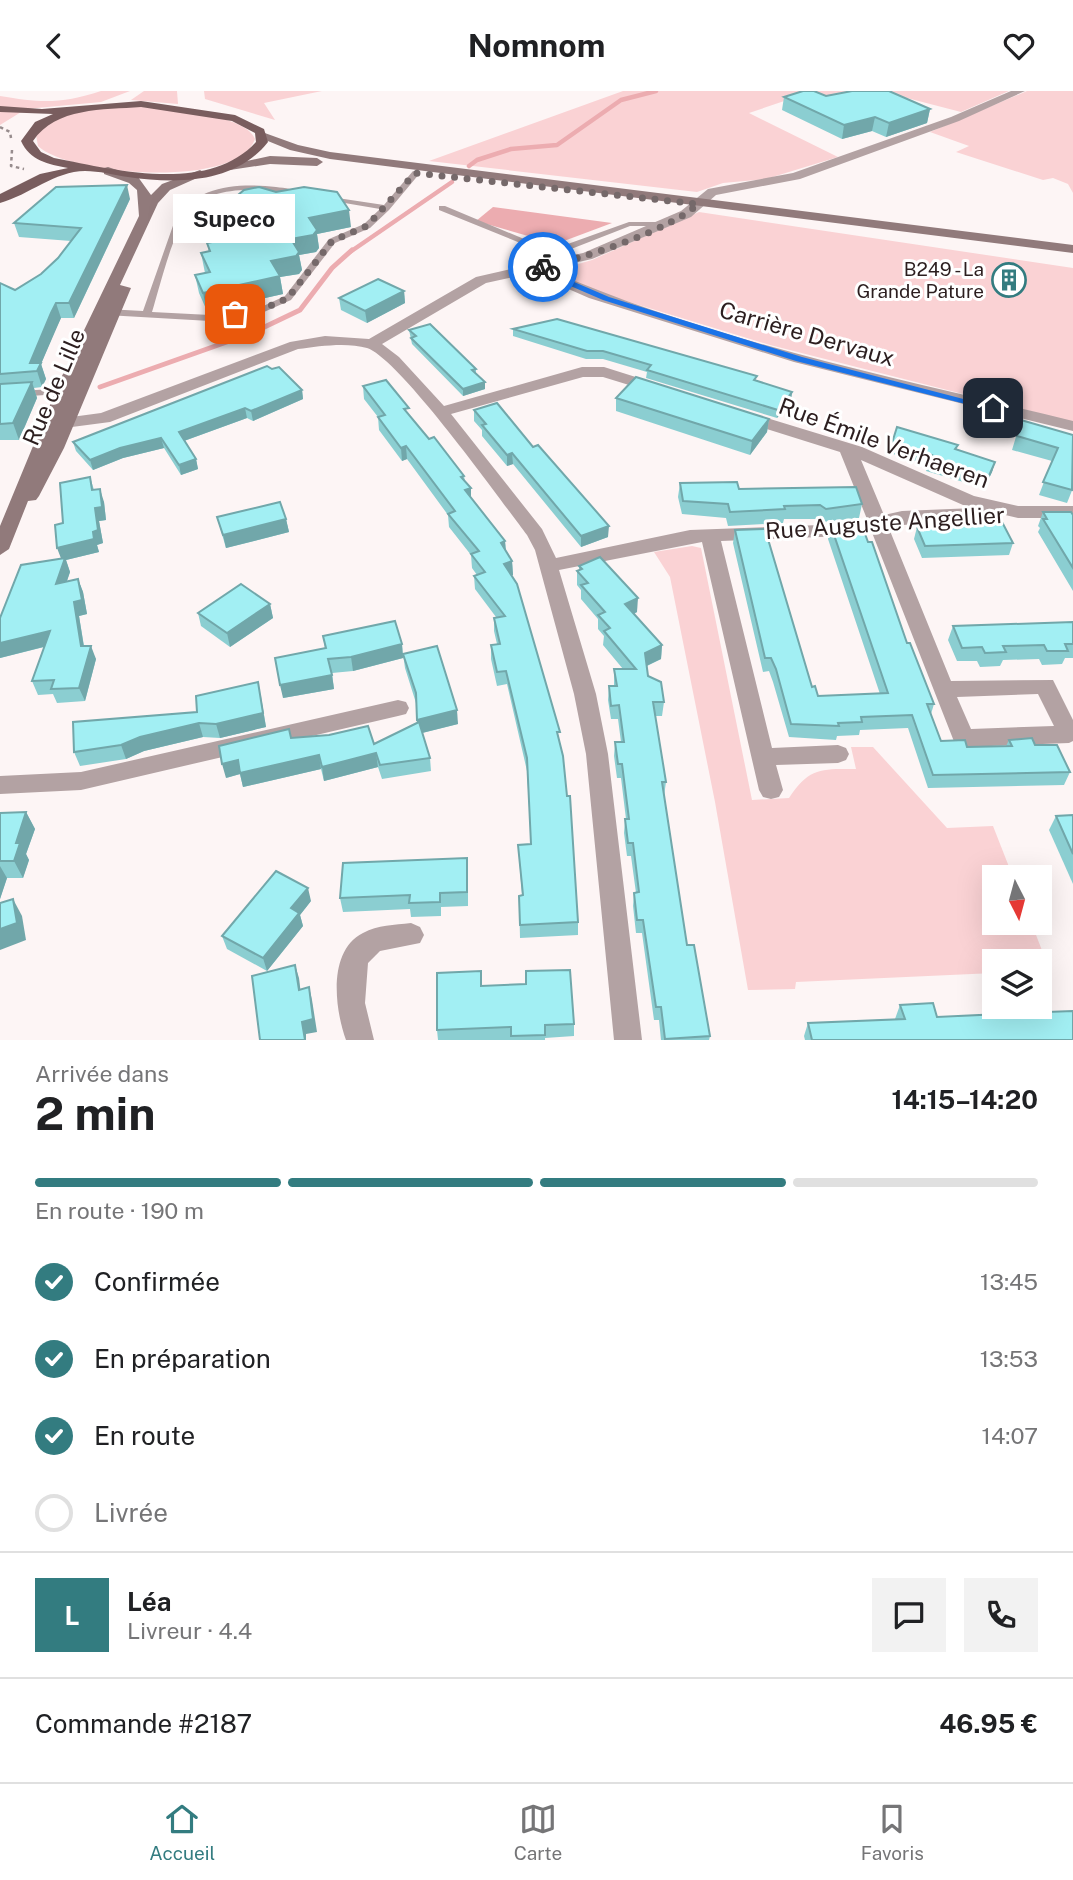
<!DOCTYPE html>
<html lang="fr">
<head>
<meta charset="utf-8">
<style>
  :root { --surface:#fff; --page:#f2f2f2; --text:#202124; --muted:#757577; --line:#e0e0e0; --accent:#337c80 }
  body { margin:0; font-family:"Public Sans",sans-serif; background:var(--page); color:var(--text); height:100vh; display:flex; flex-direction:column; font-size:26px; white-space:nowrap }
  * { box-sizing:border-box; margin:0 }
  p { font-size:23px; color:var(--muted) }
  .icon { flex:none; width:38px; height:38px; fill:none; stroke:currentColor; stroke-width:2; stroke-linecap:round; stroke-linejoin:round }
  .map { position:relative; height:949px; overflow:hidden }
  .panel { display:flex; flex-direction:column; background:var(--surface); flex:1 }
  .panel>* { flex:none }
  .needle { width:46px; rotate:174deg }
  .fabs { position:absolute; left:982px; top:774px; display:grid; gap:14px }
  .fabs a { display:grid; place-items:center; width:70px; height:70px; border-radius:0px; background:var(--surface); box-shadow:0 7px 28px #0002; font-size:35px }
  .pin { position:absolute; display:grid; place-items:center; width:60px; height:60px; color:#fff; margin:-30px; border-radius:14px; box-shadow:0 4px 10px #0006 }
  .courier { position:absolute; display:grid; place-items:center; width:70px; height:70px; margin:-35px; border:5px solid #1a73e8; border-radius:50%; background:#fff; color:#222; box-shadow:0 2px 9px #0007 }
  .bubble { position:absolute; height:49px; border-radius:0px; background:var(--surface); box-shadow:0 7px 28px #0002; font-size:23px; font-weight:700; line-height:49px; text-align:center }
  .head em { font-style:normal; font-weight:700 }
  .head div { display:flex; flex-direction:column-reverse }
  .head { display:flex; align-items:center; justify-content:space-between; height:119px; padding:0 35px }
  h1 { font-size:46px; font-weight:700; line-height:52px }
  .bar { display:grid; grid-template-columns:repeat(4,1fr); gap:10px 7px; align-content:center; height:84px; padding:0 35px }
  .bar i { height:9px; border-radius:5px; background:var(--line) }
  .bar .active { background:var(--accent) }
  .bar p { grid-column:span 4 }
  .line { display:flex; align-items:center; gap:18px; padding:0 35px; border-top:2px solid var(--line) }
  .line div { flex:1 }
  .round { display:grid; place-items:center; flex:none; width:74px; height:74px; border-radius:0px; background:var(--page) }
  ol { padding:0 35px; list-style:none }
  li { display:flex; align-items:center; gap:21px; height:77px }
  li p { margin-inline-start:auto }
  li .icon { padding:7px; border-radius:50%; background:var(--accent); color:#fff; stroke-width:4 }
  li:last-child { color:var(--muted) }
  li i { width:38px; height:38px; border:4px solid var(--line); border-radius:50% }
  header { display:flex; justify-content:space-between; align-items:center; height:91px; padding:0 35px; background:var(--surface); font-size:32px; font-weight:700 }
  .tab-bar { display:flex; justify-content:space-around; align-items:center; height:98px; border-top:2px solid var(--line); background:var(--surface); font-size:19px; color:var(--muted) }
  .tab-bar a { display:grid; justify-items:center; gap:4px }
  .tab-bar .active { color:var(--accent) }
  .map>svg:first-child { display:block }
  .green { fill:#fad2d4 }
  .water { fill:#ecacb0 }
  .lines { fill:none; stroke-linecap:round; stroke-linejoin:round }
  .stream-far1 { stroke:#ecacb0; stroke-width:4.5 }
  .stream { stroke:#ecacb0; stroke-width:5 }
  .path { stroke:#978c8d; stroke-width:2.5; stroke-dasharray:3.5 3.5; stroke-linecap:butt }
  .service { fill:#b3a2a3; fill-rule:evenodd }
  .minor { fill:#b3a2a3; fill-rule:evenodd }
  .secondary { fill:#917a7b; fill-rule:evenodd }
  .primary { fill:#795d5e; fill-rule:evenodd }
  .wall { fill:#8bced1 }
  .shaded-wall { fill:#71a7aa }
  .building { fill:#a2eff3; stroke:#71a7aa; stroke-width:2 }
  .route { fill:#1a73e8 }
  .done { stroke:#75696a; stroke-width:7; stroke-dasharray:0 12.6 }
  .labels { text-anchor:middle; stroke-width:6; stroke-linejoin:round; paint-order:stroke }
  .far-poi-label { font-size:19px; fill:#2c1e1f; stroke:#fff; text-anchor:end }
  .street-label { font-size:23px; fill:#2c1e1f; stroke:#fff }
</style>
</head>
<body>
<header><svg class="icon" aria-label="back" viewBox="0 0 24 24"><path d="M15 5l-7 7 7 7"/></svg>Nomnom<svg class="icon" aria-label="heart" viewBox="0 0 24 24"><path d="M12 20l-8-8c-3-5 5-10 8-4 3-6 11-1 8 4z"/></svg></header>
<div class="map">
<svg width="1073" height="949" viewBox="0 0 1073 949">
  <rect width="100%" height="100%" fill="#fdf5f5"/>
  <g class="green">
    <path d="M101,0H130L101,11L26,18L0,34V5C40,12 62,13 101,0Z"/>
    <path d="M144,0H177L178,13L131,9Z"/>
    <path d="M204,0H322L264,12L275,29L205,8Z"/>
    <path d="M623,0H1009L961,21L880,0L835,7L802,4L749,22L838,66L766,88L723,92L697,101L429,70Z"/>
    <path d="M1027,0H1073V102L1068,93L1053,87L1043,89L956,61L969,55L930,41Z"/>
    <path d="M122,15C149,16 246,21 255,48C238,99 67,84 38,55L36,44C55,20 94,19 122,15Z"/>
    <path d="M699,121L1073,177V331L770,254L613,206L551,181L592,169Z"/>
    <path d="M692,455L701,457L752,709L789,707C809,676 822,678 856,678L851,656H873L947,737L993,735L1013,786H994V831H1031L1050,880H1040V870H994V882L796,891L795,898L748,899L715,711L670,486L654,461Z"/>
  </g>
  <path class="water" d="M493,116L612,132L556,153L476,130Z"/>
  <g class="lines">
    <g class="stream-far1">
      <path d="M469,75L477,69L511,58L557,54L621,9L656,0"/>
      <path d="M350,161L452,91"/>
    </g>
    <path class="stream" d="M100,296L252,242L300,219L332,177L352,159"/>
    <g class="path">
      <path d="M0,36L10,41L11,47"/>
      <path d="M12,59L11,75L24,78"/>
    </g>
    <g class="service">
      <path d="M413,80L420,82L389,119L370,137L335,152L291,209L264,221L210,230L106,224L101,221L106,218L143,220L175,129C195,94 240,92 276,96C285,97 295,98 303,102L299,104C265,99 210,90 187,124C172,144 160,195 152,221L210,224L259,217L285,205L329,148L364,133L380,118L327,109H324V105L384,114Z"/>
      <path d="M439,115H445L536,153L565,154L629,131H665L669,133L665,135H630L566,160L535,158L439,119Z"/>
      <path d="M71,297L76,300L75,302L0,307V301Z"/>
    </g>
    <g class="minor">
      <path d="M1011,0H1025L959,30L800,88L716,104L691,126L592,168L547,178C713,251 898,287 1073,330V340L794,271L589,207L532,182L486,192L382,253L399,266L444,315L582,276H604L661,294V300L655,302L603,286H583L451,323L542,438L556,467L690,439L845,433L867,428L840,361L738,329L736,325L738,321L744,320L862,356L974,405L1018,415H1073V427H1018L1001,423L992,428L888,435L951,590L1053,589L1073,629V650L1069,652L963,656L955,653L871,439L845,445L721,450L772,657L838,654L846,657L849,663L846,669L838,672L776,674L783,699L779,706L771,708L763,706L759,699L702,451L559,479L596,603L608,663L642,949H614L586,663L574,603L535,459L527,444C501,410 400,268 367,257C347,251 319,255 298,258L110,331L49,339L41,334L49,329L101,322L290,251L325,245L369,248L476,186L583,162L681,120L708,98L793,82L951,26ZM861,369L963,414L975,417L902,420L884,424ZM1038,603L1054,635L971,638L957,606Z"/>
      <path d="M398,609L406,611L409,617L406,623L398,625L81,699L0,703V685L81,681Z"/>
      <path d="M411,832L420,836L424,844L420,852L380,860L368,872L365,912L374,949H346C335,919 327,860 363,842C378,834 394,834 411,832Z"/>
    </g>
    <g class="secondary">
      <path d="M262,41L298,54L330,61L1073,154V162L330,68L290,59L258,46V42Z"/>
      <path d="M270,65L317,67L323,71L317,75L270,73L230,79L224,75Z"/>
      <path d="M108,76L138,86L151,104L162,93L200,79L206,83L170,99L158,112L120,194L131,197L64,357L39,405L36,409L28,410L9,458L0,464V435L62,285L139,125L137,99L129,92L104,83V77Z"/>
    </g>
    <path class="primary" d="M141,10L235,24L264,38L268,51C235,93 177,93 128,86C114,84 99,80 85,80C55,80 29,104 0,112V103L40,83L68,77C48,73 30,70 21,50L35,31L53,23L0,21V15L42,18ZM141,16L232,30L255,42L256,51C208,103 116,79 54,67L41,61L33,50C56,16 103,19 141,16Z"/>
  </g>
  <g class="wall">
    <path d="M826,5L930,18L927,32L886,46L872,40L842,48L782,19L784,6Z"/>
    <path d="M130,108L74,227H61L56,237L41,273L46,288L42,296L34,297L37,307L19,349H0V192L15,199L41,183L58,167L71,150L19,146L14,132Z"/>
    <path d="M222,111L351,136L317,143L319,157L316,161L299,164L302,179L299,183L280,186L283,203L207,220L199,202L195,184L205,182L201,162L209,161L207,152L210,151L209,145L219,144L216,127L225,125Z"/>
    <path d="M404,200L405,212L367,232L341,219L339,207Z"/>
    <path d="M513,238L756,290L792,301L791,309L777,327L646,287L647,281L603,268H586L513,245Z"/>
    <path d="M409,239L476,278V282L485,298L463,305L412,253Z"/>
    <path d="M363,295L410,325L429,348L464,385L465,390L471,407L505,450L506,460L512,470L513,484H511L560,653L578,831V844L520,847L519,805L522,804L518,754L531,753L527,680L507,593L497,595L491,568V554L497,553L494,540V527L496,526L475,498L474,485L477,484L472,477L471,464L449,436L448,424L407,368L402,370L379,339L378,326L364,308Z"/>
    <path d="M302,299L303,308L253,330L247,327L184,350L196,368L198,378L181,384L164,357L123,367L93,379L76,360L73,351Z"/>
    <path d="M616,307L769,328L767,341L750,364L616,320Z"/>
    <path d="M474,319L608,446L581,456L513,373L507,375L482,345V339L474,330Z"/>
    <path d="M1021,329L1073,344V397L1067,412L1039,404L1052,370L1012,359Z"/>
    <path d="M892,352L958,354L956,359L995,371L992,381L984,397L926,380L928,374L890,362Z"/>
    <path d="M90,386L94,399L104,411L106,429L99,430L103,452L97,454L99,461L66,469L70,481L67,490L78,488L83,501L87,523L79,525L84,555L96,568L85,610L57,612L53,603L38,604L32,590L44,556L0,567V527L61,468L63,432Z"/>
    <path d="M680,392L739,398L862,413L859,427L823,431L817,428H784L783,432L728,435L726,427L682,423L678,406Z"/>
    <path d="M1043,421L1073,424V500L1038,441L1040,437L1038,435Z"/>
    <path d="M217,426L286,428L289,441L226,457Z"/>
    <path d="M936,431L1013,452L1009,464L922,467L914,448L917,436H935Z"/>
    <path d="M831,435L907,552L934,613L931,623L941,650L967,656L1006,655L1009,649L1035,654L1070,681L1064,694L928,697L908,637L860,639L859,644L837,645L836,649L789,646L773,591L769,580L763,581L733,452L735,439L812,596L818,605L880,603L828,448Z"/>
    <path d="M579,475L637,521L634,523L662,554L661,568L647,575L648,585L664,611L662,625H655L666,691L664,705L687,854L710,945L709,949H661L659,929H654L642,842H636L633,815L634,802H636L631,765H627L624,742L625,728H626L621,687H617L614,665L615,651H621L618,628H611L608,609L609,595H614V578H623L603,554L604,545L598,538V528L581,508V499L577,494V480L579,479Z"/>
    <path d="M270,513L273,527L230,556L201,535L198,522Z"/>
    <path d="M1073,531V567H1065L1062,573L1042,574L1039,568L1003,569L1000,575L980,576L977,570H957L948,549L953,535Z"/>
    <path d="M323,545L402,553L403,567L353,580L332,582L334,598L283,607L325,558Z"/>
    <path d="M403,563L458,633L422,642L430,667L431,680L382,688L378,676L324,690L321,678L243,696L240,683L226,687L291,647L374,653L417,632L416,612L405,577Z"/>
    <path d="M261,605L266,636L220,647L203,646L144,660L126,668L80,675L74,661L197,621Z"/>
    <path d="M26,721L35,738L26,763L29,769L23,787H7L0,808V722Z"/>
    <path d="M1073,724V793L1049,739L1056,725Z"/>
    <path d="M468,781V815L441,816V825L411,826L410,818L343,821L340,807Z"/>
    <path d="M311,810L300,824L303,835L267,880L227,858L222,845Z"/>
    <path d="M994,911V915H1040L1047,921L1073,949H805L804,945L808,932L895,928L900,914L937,926L989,924L988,922Z"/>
    <path d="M574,933V945L545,947V949H438L437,939Z"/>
  </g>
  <g class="shaded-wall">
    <path d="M930,18L927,32L886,46L889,32Z"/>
    <path d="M875,26L872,40L842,48L844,34Z"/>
    <path d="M127,94L130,108L74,227L69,212Z"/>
    <path d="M349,119L351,136L317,143L319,157L316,161L299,164L302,179L299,183L280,186L283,203L207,220L203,202L271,170L309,127Z"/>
    <path d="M404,200L405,212L367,232L365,220Z"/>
    <path d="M56,212L61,227L41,273L46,288L42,296L37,280L30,272Z"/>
    <path d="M32,291L37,307L19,349L13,332Z"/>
    <path d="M485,291V298L463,305V298Z"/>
    <path d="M302,299L303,308L253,330L251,320Z"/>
    <path d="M792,301L791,309L777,327L778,319Z"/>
    <path d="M245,317L247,327L181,351L179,341Z"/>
    <path d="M769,328L767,341L750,364L752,350Z"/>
    <path d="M161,347L164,357L123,367L93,379L90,369L120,357Z"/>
    <path d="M406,355L407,368L402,370L401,357Z"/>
    <path d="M512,362L513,373L507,375V364Z"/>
    <path d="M196,368L198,378L181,384L179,374Z"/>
    <path d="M995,371L992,381L984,397L988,387Z"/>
    <path d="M471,397V411L465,399Z"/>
    <path d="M100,398L104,411L106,429L99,430L103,452L97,454L99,461L66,469L70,481L61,507L56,493L62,470L57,457L93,441L95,417Z"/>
    <path d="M286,428L289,441L226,457L223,444Z"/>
    <path d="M609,435L608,446L581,456V445Z"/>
    <path d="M505,450L506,464L501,452Z"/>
    <path d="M512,470L513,484L504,487V473Z"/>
    <path d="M78,488L83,501L87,523L79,525L86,569L81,555L74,511Z"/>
    <path d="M638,507L637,521L624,527L625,513Z"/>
    <path d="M270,513L273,527L230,556L227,542Z"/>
    <path d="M50,540L55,553L0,567V552Z"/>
    <path d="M402,553L403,567L353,580L351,566Z"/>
    <path d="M662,554L661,568L644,576L645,562Z"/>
    <path d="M91,555L96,568L85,610L79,597Z"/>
    <path d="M332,584L334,598L283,607L280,594Z"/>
    <path d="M258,591L266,636L220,647L216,633Z"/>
    <path d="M457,619L458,633L418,643L417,629Z"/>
    <path d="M199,632L203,646L144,660L126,668L121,654L140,646Z"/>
    <path d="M376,662L378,676L324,690L322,676Z"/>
    <path d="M319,664L321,678L243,696L240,683L226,687L222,673L238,669Z"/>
    <path d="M26,721L35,738L26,763L29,769L23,787L14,770L16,752Z"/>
    <path d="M0,775L7,787L0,808Z"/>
    <path d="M308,797L311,810L300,824L303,835L267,880L263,867L291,817Z"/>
    <path d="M13,808L22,825L26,849L0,859V838Z"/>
    <path d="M295,874L299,887L302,912L299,899Z"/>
    <path d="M309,896L312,909L317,941L306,943V949H305L302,931Z"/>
  </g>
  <g class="building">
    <path d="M803,0H814L826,5L852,0H889L930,18L889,32L875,26L844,34L784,6Z"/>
    <path d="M127,94L69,212H56L51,222L30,272H41L37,280L0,283V192L15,199L41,183L58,167L81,137L14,132L56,96Z"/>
    <path d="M259,96L276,101L304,96L337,101L349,119L309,127L317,139L313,144L291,148L299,161L296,165L271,170L280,185L203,202L195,184L210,181L201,162L210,160L207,152L212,151L209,145L224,143L216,127L230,125L222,111L232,109L244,99Z"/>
    <path d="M378,188L404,200L365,220L339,207Z"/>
    <path d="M557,228L757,285L754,289L792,301L778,319L647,279L651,274L603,260H587L513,238Z"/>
    <path d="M430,233L476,278L472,279L485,291L463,298L411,247L416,245L409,239Z"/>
    <path d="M267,275L272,278L279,276L302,299L251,320L245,317L179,341L196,368L179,374L161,347L120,357L90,369L73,351Z"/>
    <path d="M636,286L769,328L752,350L616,307Z"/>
    <path d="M386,289L409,317L404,318L429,348L434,346L464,385L461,386L471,397L465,399L505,450L501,452L512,470L504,473L517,493L560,641H557L563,665L567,705H570L578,831L520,834L519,805L523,804L518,754L531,753L527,667L506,580L497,581L491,554L500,553L494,527L505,525L474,485L485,481L471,463L479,460L448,423L455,420L406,355L401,357L378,326L385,324L363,295Z"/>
    <path d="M32,291L13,332L0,333V293Z"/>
    <path d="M497,312L533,356L538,354L609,435L581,445L512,362L507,364L482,334L486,333L474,319Z"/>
    <path d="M1021,329L1073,344L1072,399L1043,391L1058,357L1017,345Z"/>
    <path d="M897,336L958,354L955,358L995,371L988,387L929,369L932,364L892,352Z"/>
    <path d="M90,386L92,399L100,398L102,416L95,417L98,439L93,441L94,448L57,457L55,434L63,432L60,392Z"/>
    <path d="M737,391L739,398L856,396L862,413L826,418L820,414L784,415L785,418L730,421L728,413L683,410L680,392Z"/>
    <path d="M280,411L286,428L223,444L217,426Z"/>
    <path d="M1043,421H1071L1073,424V477L1043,428H1047Z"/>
    <path d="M1001,429L1013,452L925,455L917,436H938L936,431Z"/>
    <path d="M861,432L868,451H872L907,552H910L934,613H927L941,650L965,649L967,656L1012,655L1009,649L1032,647L1035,654H1057L1070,681L933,684L912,624L861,626L862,631L838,632L839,635L791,633L776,578L771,567H765L735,439L765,438L812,596L815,595L818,605L888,602L831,435Z"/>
    <path d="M600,466L638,507L625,513L662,554L645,562L648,585L661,591L664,611H653L666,691H662L687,854H694L710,945L665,948L661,916H656L643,829H637L634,802L639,801L633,752H628L625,728H629L622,673H618L615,651H624L619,614L611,615L609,595H617L614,578H636L604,540L610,537L598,524L605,521L581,494L588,492L577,480L582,478L579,475Z"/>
    <path d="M65,467L56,493L78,488L82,509L74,511L81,555H91L79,597L51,598L54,589L32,590L50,540L0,552V527L21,474Z"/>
    <path d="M241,493L270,513L227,542L198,522Z"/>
    <path d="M395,530L402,553L351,566L328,568L332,584L280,594L275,567L326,557L323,545Z"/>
    <path d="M1073,531V553H1065L1068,560H1047L1044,554L1003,555L1006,561L985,562L982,556L962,557L953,535Z"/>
    <path d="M437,555L457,619L417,629L416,602L403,563Z"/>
    <path d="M258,591L263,622L216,633L199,632L140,646L121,654L74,661L73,631L197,621L196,605Z"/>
    <path d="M419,631L430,667L380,674L376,662L322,676L319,664L240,682L238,669L222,673L219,655L289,638L291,647L329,644L368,635L374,653Z"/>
    <path d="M26,721L16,752H20L14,770H0V722Z"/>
    <path d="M1073,724V763L1056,725Z"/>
    <path d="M467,767V801L440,802V811L409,812L410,804L340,807L343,772Z"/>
    <path d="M276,780L308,797L291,817L299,822L263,867L222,845Z"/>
    <path d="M13,808L17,832L0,838V812Z"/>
    <path d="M295,874L299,899L309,896L313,928L302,931L305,949H260L252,885Z"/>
    <path d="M570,879L574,933L545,934V944L511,945V936L437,939V882L481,880V895L526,893V880Z"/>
    <path d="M1040,907H1042L1047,921L1073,920V949H812L808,932L905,928L900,914L933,912L937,926L1000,923L997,915H1040Z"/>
  </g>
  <path class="route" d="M546,174L544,178L609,206L802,266L998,317L993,320L796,270L603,209L531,178Z"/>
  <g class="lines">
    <path class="done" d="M235,223L261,219L288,207L332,150L367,135L415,82L698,113C671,139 581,168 543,176"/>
  </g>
  <defs>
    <g id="building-ring" transform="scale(1.75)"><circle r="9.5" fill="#fff" stroke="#337c80" stroke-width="1.5"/><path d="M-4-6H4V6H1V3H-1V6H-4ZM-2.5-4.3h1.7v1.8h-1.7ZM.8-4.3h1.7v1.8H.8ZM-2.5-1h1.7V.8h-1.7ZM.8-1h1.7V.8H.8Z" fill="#337c80"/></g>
  </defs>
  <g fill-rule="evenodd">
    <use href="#building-ring" x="1009" y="189"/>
  </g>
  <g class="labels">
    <g class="far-poi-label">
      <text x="984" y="185">B249 - La<tspan x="984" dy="22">Grande Pature</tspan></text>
    </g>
    <g class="street-label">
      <text transform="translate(807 243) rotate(16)" y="8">Carrière Dervaux</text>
      <text transform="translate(54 296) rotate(-67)" y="8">Rue de Lille</text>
      <text transform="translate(884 352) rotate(20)" y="8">Rue Émile Verhaeren</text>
      <text transform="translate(885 432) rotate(-4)" y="8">Rue Auguste Angellier</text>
    </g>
  </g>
</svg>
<div class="fabs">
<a><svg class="needle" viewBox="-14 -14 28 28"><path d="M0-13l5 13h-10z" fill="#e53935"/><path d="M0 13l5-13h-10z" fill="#757577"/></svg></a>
<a><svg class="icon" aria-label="layers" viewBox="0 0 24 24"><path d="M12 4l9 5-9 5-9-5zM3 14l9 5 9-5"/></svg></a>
</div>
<div class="pin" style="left:235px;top:223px;background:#ea580c"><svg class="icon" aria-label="bag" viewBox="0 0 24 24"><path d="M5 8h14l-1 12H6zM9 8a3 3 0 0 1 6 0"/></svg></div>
<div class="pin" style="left:993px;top:317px;background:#1f2937"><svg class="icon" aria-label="home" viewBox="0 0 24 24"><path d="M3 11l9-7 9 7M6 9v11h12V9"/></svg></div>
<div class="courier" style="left:543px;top:176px"><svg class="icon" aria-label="bike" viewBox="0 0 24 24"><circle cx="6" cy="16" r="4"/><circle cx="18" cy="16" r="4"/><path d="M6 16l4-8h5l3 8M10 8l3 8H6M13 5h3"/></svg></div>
<div class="bubble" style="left:173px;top:103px;width:122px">Supeco</div>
</div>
<section class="panel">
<div class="head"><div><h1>2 min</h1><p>Arrivée dans</p></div><em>14:15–14:20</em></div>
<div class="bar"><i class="active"></i><i class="active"></i><i class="active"></i><i></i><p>En route · 190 m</p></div>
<ol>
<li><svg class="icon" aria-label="check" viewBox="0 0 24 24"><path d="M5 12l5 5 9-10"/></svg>Confirmée<p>13:45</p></li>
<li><svg class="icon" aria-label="check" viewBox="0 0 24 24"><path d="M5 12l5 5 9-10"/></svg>En préparation<p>13:53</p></li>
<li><svg class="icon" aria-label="check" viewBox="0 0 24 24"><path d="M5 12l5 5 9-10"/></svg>En route<p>14:07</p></li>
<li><i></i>Livrée</li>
</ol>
<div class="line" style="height:126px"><b class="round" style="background:var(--accent);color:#fff">L</b><div><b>Léa</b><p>Livreur · 4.4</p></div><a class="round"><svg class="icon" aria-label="chat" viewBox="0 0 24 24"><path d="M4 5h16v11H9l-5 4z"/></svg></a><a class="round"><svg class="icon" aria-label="phone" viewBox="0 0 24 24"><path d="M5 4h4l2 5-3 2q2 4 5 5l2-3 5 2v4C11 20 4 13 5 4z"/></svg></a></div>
<div class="line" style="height:91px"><div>Commande #2187</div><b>46.95 €</b></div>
</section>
<nav class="tab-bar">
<a class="active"><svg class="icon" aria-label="home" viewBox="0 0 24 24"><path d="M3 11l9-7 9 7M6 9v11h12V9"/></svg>Accueil</a>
<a><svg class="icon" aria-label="map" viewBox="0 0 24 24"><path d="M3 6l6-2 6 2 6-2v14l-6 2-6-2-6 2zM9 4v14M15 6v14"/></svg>Carte</a>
<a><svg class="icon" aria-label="saved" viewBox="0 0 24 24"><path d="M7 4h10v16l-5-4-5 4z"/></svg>Favoris</a>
</nav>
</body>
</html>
